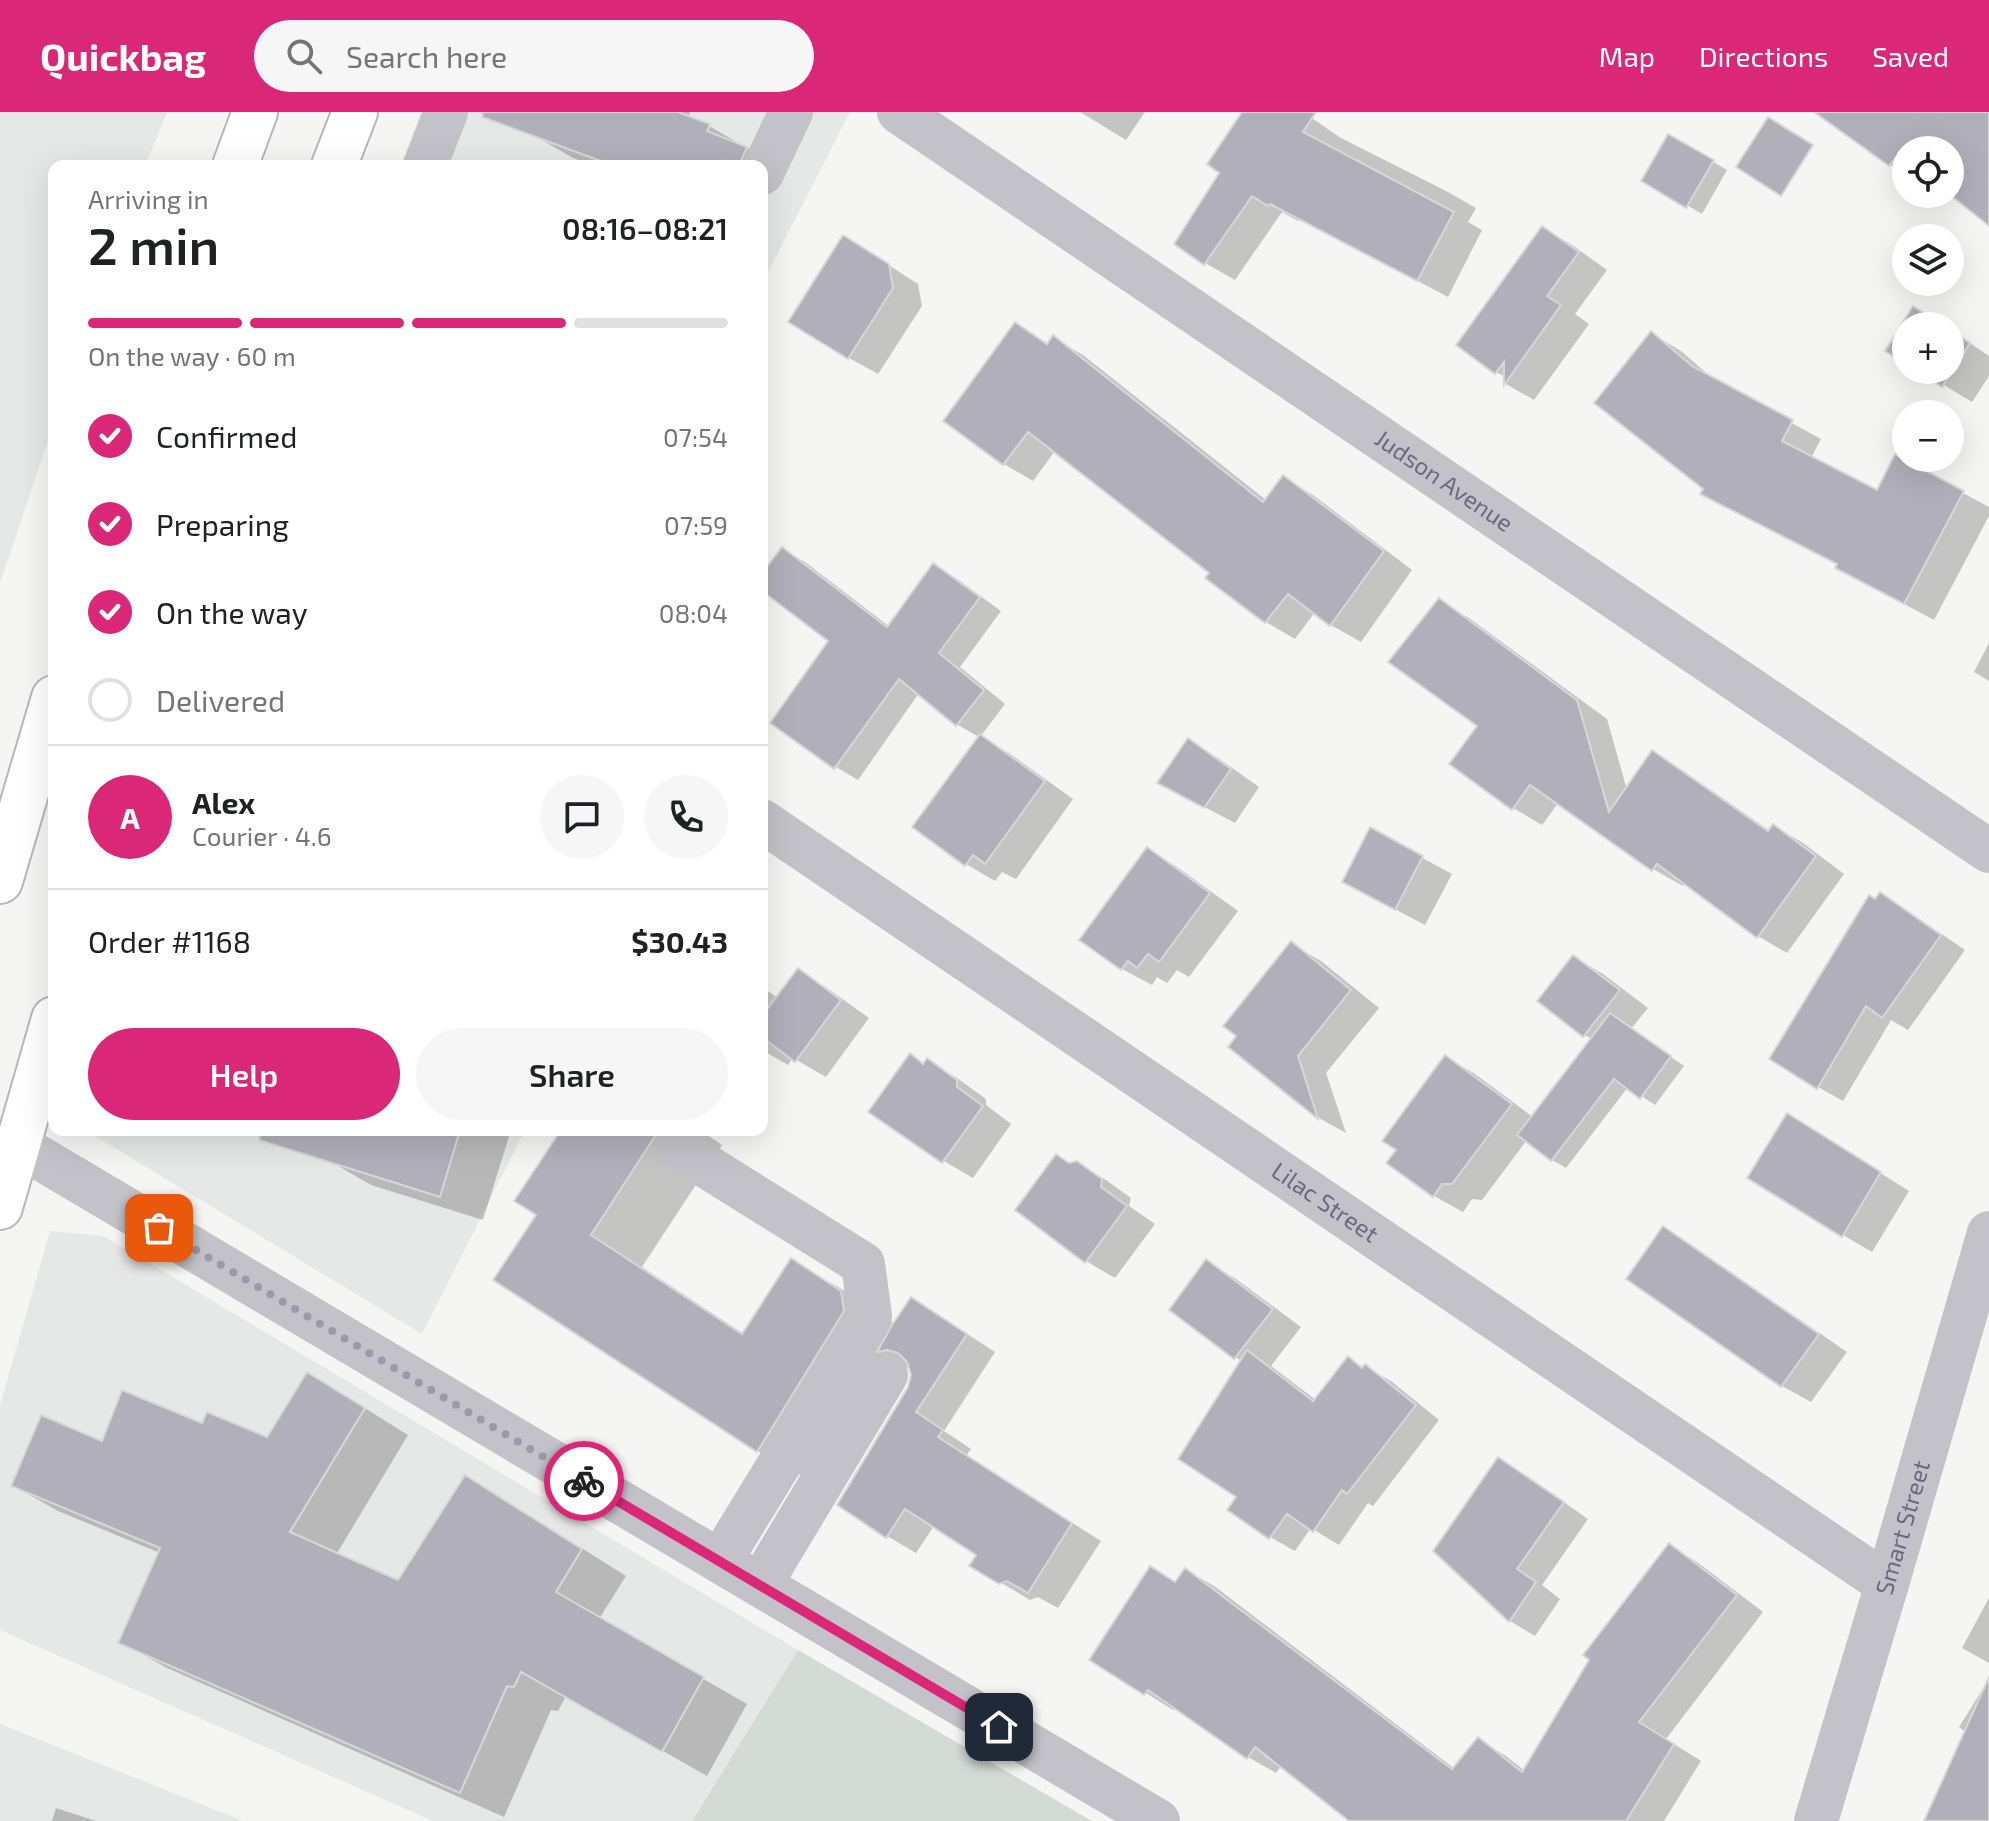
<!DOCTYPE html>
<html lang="en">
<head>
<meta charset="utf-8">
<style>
  :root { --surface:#fff; --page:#f6f6f6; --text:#202124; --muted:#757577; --line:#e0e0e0; --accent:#db2777 }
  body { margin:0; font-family:"Exo 2",sans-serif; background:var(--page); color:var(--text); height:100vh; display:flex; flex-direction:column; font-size:30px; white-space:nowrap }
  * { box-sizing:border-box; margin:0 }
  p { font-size:26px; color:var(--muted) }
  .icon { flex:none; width:44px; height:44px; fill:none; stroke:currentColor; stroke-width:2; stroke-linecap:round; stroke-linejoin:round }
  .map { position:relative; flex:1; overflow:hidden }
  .drawer { position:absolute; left:48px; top:48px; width:720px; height:976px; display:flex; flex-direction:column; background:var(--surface); border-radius:16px; box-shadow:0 8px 32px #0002 }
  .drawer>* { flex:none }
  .fabs { position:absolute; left:1892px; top:24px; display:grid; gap:16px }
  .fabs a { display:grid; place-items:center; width:72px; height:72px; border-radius:50%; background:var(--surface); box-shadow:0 8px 32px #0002; font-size:40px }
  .pin { position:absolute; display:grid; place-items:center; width:68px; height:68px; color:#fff; margin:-34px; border-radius:16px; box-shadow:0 4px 12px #0006 }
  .courier { position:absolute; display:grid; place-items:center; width:80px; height:80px; margin:-40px; border:6px solid #db2777; border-radius:50%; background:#fff; color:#222; box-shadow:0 2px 10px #0007 }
  .overview em { font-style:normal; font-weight:600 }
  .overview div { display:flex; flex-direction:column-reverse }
  .overview { display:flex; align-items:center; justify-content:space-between; height:136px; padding:0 40px }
  h1 { font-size:52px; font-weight:600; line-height:60px }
  .bar { display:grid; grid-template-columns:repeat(4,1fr); gap:12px 8px; align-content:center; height:96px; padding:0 40px }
  .bar i { height:10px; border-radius:6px; background:var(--line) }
  .bar .current { background:var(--accent) }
  .bar p { grid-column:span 4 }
  .line { display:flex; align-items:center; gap:20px; padding:0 40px; border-top:2px solid var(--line) }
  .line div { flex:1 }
  .round { display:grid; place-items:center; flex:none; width:84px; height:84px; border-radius:42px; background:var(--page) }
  ol { padding:0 40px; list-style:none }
  li { display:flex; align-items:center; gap:24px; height:88px }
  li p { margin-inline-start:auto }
  li .icon { padding:8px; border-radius:50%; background:var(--accent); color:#fff; stroke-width:4 }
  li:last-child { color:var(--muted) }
  li i { width:44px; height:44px; border:4px solid var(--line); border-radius:50% }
  .primary-button { display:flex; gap:16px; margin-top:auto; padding:16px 40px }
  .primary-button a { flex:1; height:92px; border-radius:48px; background:var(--accent); color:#fff; font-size:32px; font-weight:600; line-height:92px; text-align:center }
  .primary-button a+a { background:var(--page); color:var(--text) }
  header { display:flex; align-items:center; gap:48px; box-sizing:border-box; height:112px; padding:0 40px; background:var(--accent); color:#fff }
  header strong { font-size:38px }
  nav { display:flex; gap:44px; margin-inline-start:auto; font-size:28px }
  .search { width:560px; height:72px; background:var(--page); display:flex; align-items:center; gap:20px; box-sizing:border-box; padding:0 28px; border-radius:44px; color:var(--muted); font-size:30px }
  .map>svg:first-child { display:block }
  .built { fill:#e6e7e7 }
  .green { fill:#d3dbd6 }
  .shadow { fill:#0003 }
  .building { fill:#b1b0ba; stroke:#d7d8d6; stroke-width:2 }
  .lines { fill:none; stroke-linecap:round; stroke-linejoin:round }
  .major-casing { stroke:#b7b6bc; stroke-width:48 }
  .minor { stroke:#c3c2c9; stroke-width:44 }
  .major { stroke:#fff; stroke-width:44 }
  .done { stroke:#9c9aaa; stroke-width:8; stroke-dasharray:0 14.4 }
  .route { stroke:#db2777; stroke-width:10 }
  .labels { text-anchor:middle; stroke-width:8; stroke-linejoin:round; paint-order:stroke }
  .street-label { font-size:24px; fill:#6c6882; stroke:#fff }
</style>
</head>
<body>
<header>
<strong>Quickbag</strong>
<div class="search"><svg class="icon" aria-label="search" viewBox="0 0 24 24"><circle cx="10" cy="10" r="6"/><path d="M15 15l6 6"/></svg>Search here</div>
<nav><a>Map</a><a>Directions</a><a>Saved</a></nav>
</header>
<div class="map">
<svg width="1989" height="1709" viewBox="0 0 1989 1709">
  <rect width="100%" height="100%" fill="#f5f6f4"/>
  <g class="built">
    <path d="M0,0H167L145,54H54V311L0,471Z"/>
    <path d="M421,0H850L762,172V54H400Z"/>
    <path d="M85,1018H525L422,1222Z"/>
    <path d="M50,1119L104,1124L798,1538L692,1709H433L0,1518V1293Z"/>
    <path d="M0,1612L244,1709H0Z"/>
  </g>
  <path class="green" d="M798,1538L1092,1709H692Z"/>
  <g class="shadow">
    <path d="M538,0H690L688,6L709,14L752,39L758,54H595L573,46L530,21Z"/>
    <path d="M1080,0H1145L1126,28Z"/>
    <path d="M1244,0H1303L1341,26L1446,79L1476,96L1468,110L1482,118L1448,185L1300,107L1298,109L1282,100L1235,168L1205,151L1222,60Z"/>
    <path d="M1857,0H1989V109L1950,38H1906V62L1890,53L1843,18Z"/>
    <path d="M1669,24L1727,58L1702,102L1644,68Z"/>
    <path d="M1543,116L1572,133L1607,158L1575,202L1589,212L1534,288L1506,272V265L1496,260Z"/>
    <path d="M873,143L918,172L922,194L878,262L849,246Z"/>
    <path d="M1016,213L1049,232L1053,226L1083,243L1266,388L1283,366L1313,383L1412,458L1361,530L1331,513L1315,500L1295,527L1266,510L1208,466L1212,461L1055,339L1033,369L1004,352L946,309Z"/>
    <path d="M1950,218L1989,244V264L1972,290L1919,258H1950Z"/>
    <path d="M1652,222L1681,239L1718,271L1821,327L1811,346L1877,380L1896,345L1989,395V404L1934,508L1867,472L1838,453L1732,398L1706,376Z"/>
    <path d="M782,437L805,450L890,515L934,453L956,466L1001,499L960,555L1005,592L980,625L1009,641L1073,687L1016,767L1002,760L995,769L966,752L979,625L958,613L919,581L858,668L836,655L773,610L831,529L768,481L762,489V464Z"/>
    <path d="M1439,489L1469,506L1607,607L1627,678L1653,641L1682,658L1770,719L1774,714L1803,731L1844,762L1787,841L1758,824L1685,770L1683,774L1653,757L1559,690L1542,713L1513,696L1480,613Z"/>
    <path d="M1989,531V569L1974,560Z"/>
    <path d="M1188,629L1218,646L1259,675L1235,711L1189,687Z"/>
    <path d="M1371,718L1452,762L1425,813L1374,786Z"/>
    <path d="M1148,738L1177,755L1238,799L1189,865L1177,858L1167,871L1157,865L1152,873L1122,857L1082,827Z"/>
    <path d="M1880,782L1905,797L1965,838L1908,918L1891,908L1843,989L1818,975L1876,789Z"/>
    <path d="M1291,832L1321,849L1379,896L1326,961L1346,1021L1319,1006L1230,934Z"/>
    <path d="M1574,845L1603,862L1648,896L1631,917L1684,954L1655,993L1628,975L1566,1056L1552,1048L1527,1028L1482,1088L1472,1087L1463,1100L1434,1084L1399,1038L1446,945L1475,962L1533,1005L1592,927L1585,923Z"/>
    <path d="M798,859L827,876L869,906L826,965L793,946L788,953L762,938V875L778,886Z"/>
    <path d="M910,944L925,952L928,949L957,966L986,987V993L1011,1012L973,1066L944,1049L871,999Z"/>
    <path d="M337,1018H511L483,1108L371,1073L328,1048Z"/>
    <path d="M563,1018H700L722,1033L642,1155L744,1222L792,1149L845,1179L895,1212L941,1205L995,1240L944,1319L971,1337L966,1344L1101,1429L1058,1496L1038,1485L1030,1488L1000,1470L978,1443L934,1414L916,1441L887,1424L913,1263L911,1255L908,1256L887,1244L811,1369L758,1339L496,1168L539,1103Z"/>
    <path d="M1817,1021L1909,1079L1872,1140L1843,1123Z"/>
    <path d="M1076,1051L1106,1068L1131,1086L1129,1094L1155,1112L1115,1166L1086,1149L1071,1053Z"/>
    <path d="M1664,1117L1693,1134L1847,1240L1811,1290L1782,1274Z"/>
    <path d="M1207,1150L1236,1167L1301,1215L1271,1254L1316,1288L1348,1247L1391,1269L1439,1308L1373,1394L1368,1391L1339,1433L1311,1416L1295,1439L1270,1425L1238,1385L1242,1249L1235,1245Z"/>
    <path d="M352,1288L408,1323L336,1443L399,1471L466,1365L510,1391L626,1464L599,1507L747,1592L707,1664L566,1584L558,1599L551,1598L504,1705L165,1555L121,1530L160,1441L58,1399L14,1374L103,1331L203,1314L268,1327Z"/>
    <path d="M1498,1348L1524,1362L1588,1407L1542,1473L1560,1487L1535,1524L1510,1509L1435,1439Z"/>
    <path d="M1669,1434L1697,1450L1763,1500L1666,1627L1701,1649L1664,1709H1353L1282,1653L1276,1661L1248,1645L1175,1595L1173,1598L1092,1547L1176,1471L1186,1458L1214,1474L1455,1657L1478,1628L1506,1644L1525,1659Z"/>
    <path d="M1989,1486V1551L1962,1536Z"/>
    <path d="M1989,1567V1709H1926L1966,1620L1959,1615Z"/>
    <path d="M56,1696L96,1709H52Z"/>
  </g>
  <g class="building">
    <path d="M483,0H678L710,12L707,19L747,35L739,54H614L482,5Z"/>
    <path d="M1242,0H1316L1303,20L1454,100L1417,169L1270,92L1268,94L1252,84L1204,153L1174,132L1219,61L1207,52Z"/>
    <path d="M1814,0H1989V114L1949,82L1950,38H1906V48L1899,42L1889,54Z"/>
    <path d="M1768,5L1813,33L1781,84L1736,55Z"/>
    <path d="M1668,22L1714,48L1686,96L1641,69Z"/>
    <path d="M1542,114L1579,140L1547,184L1561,193L1504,273V250L1495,262L1456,233Z"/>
    <path d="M843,123L889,152L893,176L848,247L788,210Z"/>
    <path d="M1913,194L1944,214H1906V252L1885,239Z"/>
    <path d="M1015,210L1047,232L1053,223L1263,390L1283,363L1384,439L1330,514L1288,482L1265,511L1205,466L1209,461L1028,320L1003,353L943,309Z"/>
    <path d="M1950,218L1970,231L1942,275L1916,258H1950Z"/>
    <path d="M1651,219L1692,254L1793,308L1782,329L1877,378L1895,342L1964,379L1904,492L1835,456L1837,452L1700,382L1703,377L1594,291Z"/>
    <path d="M782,435L887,515L933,451L980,485L939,541L984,578L956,614L899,567L834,657L770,611L828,529L762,479V461Z"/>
    <path d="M1439,486L1577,588L1609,700L1652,638L1768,719L1773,712L1816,744L1757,826L1657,752L1652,759L1530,673L1512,698L1449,652L1477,614L1388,550Z"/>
    <path d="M980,622L1045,669L985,752L973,743L965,754L912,715Z"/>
    <path d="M1188,626L1231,657L1204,696L1157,671Z"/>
    <path d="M1370,715L1423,744L1395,798L1342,770Z"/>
    <path d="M1147,735L1210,781L1159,850L1148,842L1137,856L1128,849L1121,858L1079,828Z"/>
    <path d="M1880,780L1941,823L1882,906L1866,894L1817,977L1769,947L1869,783L1875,787Z"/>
    <path d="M1291,829L1351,878L1298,944L1318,1007L1228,935L1236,924L1223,914Z"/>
    <path d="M1573,843L1620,878L1583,925L1537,889Z"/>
    <path d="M798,856L841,888L795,950L762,925V904Z"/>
    <path d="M1610,901L1671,944L1640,987L1614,967L1551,1049L1517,1023Z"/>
    <path d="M910,941L923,952L927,946L957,968V975L983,994L942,1051L868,1000Z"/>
    <path d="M1445,943L1512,992L1452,1072H1442L1433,1085L1386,1051L1396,1038L1382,1029Z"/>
    <path d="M1787,1001L1881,1060L1842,1125L1747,1066Z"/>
    <path d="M261,1018H460L440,1085L259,1028Z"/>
    <path d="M561,1018H659L591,1123L742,1222L791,1146L841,1179L844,1199L757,1340L493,1168L536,1103L514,1089Z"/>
    <path d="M1056,1042L1069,1051L1077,1049L1102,1067L1101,1075L1127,1094L1085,1151L1015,1098Z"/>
    <path d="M1663,1114L1819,1222L1781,1275L1626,1167Z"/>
    <path d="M1206,1147L1273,1197L1234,1247L1169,1198Z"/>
    <path d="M911,1185L967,1222L916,1300L943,1318L938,1325L1072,1411L1028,1481L1007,1469L999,1472L969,1454L976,1443L905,1397L886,1426L837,1393L908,1275L911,1263L907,1250L898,1241L887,1238L877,1240L892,1213Z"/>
    <path d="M1247,1238L1313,1289L1348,1244L1362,1256L1365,1252L1416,1293L1347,1382L1342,1378L1313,1420L1287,1402L1269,1427L1227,1398L1236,1385L1178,1347Z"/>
    <path d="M307,1260L365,1296L290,1420L398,1468L465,1363L582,1437L556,1480L704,1565L662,1640L521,1560L514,1575L507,1574L460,1681L118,1531L160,1436L11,1374L41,1303L102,1329L122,1278L202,1311L207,1300L267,1325Z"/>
    <path d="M1498,1345L1564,1390L1517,1457L1536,1470L1509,1510L1433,1439Z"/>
    <path d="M1669,1431L1737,1483L1639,1610L1674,1632L1626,1709H1349L1255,1635L1247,1647L1148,1578L1144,1583L1089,1548L1150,1454L1175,1470L1185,1456L1452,1657L1478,1625L1522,1660L1589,1548L1583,1543Z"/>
    <path d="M1989,1565V1709H1924Z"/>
  </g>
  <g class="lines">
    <g class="major-casing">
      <g id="major">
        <path d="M235,54L255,0"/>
        <path d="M334,54L355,0"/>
        <path d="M0,769L54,586"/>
        <path d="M0,1095L54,907"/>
      </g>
    </g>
    <g class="minor">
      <path id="s1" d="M899,0L1989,739"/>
      <path d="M425,54L446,0"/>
      <path d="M762,61L791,0"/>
      <path id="s2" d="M762,709L1887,1472"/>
      <path d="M18,1033L1158,1709"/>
      <path d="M682,1039L863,1152L870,1204L720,1449"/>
      <path d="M760,1473L886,1263"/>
      <path id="s3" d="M1816,1709L1887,1472L1989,1121"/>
    </g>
    <use href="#major" class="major"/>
  </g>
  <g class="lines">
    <path class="done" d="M159,1116L584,1369"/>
    <path class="route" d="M584,1369L999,1615"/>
  </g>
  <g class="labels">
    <g class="street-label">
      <text dy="8" stroke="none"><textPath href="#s1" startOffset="658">Judson Avenue</textPath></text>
      <text dy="8" stroke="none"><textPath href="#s2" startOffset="680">Lilac Street</textPath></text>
      <text dy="8" stroke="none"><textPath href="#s3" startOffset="306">Smart Street</textPath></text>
    </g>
  </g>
</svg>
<div class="fabs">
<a><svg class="icon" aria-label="locate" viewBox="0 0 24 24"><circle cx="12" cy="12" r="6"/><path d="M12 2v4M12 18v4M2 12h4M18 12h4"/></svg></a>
<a><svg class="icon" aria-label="layers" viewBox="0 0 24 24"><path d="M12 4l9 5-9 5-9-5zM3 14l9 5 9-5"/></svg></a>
<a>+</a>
<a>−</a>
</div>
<div class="pin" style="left:159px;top:1116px;background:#ea580c"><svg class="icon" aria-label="bag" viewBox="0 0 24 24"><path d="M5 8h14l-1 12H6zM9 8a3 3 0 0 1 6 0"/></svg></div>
<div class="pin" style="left:999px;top:1615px;background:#1f2937"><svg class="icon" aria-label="home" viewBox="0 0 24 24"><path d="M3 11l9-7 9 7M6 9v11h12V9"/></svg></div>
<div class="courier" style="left:584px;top:1369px"><svg class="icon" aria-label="bike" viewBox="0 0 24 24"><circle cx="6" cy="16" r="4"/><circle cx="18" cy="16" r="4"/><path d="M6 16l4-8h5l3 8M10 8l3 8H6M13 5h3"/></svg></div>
<section class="drawer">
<div class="overview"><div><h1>2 min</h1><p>Arriving in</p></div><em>08:16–08:21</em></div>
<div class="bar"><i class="current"></i><i class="current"></i><i class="current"></i><i></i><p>On the way · 60 m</p></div>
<ol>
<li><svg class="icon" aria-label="check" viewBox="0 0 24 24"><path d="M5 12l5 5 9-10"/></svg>Confirmed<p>07:54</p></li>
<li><svg class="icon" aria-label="check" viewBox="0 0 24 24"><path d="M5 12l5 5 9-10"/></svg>Preparing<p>07:59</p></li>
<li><svg class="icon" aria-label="check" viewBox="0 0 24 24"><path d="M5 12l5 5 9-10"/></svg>On the way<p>08:04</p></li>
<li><i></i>Delivered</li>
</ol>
<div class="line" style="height:144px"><b class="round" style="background:var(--accent);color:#fff">A</b><div><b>Alex</b><p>Courier · 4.6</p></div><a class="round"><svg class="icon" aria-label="chat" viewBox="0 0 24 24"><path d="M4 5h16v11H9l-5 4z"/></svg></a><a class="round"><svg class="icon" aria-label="phone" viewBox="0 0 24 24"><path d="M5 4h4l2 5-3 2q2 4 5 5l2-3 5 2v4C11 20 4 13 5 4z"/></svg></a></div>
<div class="line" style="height:104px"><div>Order #1168</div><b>$30.43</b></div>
<div class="primary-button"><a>Help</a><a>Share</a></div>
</section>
</div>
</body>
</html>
